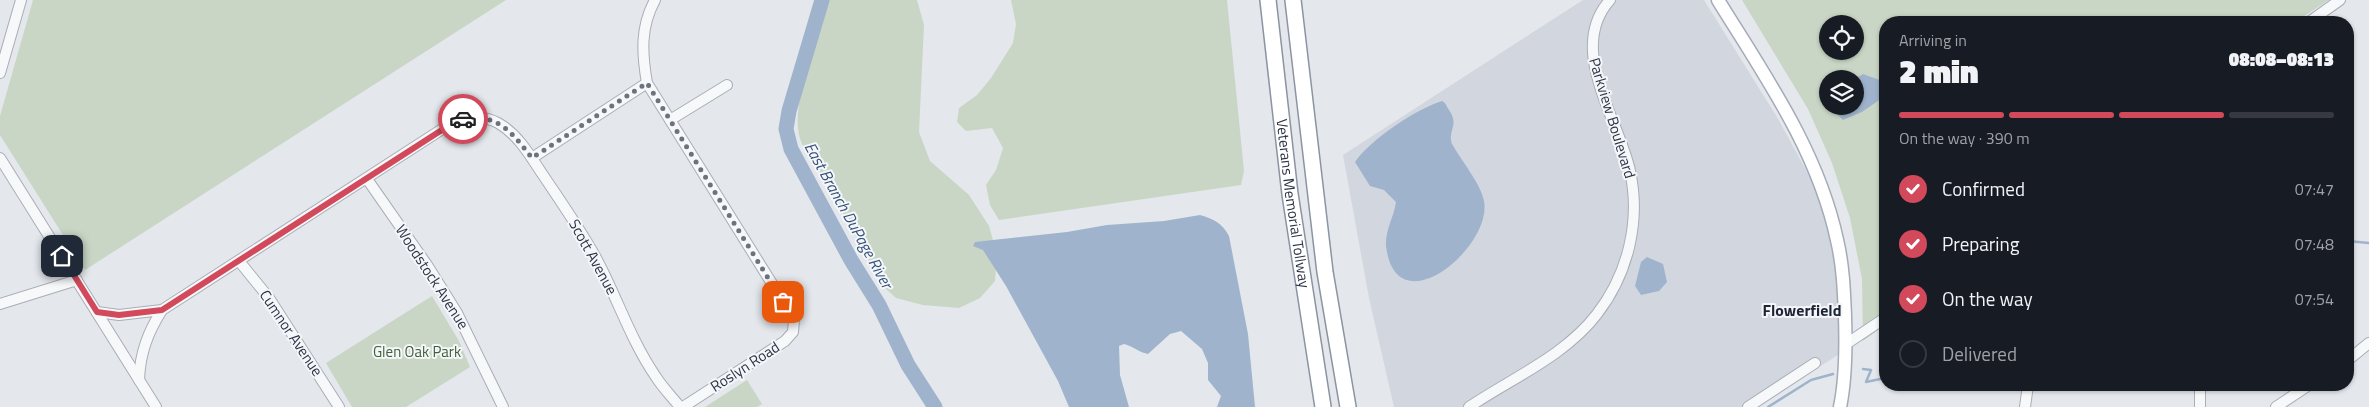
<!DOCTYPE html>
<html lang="en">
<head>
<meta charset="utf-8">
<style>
  :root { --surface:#171b24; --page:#242831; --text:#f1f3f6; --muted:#9ea1a6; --line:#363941; --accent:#d1495b }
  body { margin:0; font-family:"Titillium Web",sans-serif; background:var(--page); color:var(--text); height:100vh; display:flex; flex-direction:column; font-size:19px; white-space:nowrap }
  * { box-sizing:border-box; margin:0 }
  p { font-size:16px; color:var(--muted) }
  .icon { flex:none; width:28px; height:28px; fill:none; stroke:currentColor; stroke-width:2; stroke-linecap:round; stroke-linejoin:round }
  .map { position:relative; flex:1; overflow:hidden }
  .details { position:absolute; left:1879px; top:16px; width:475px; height:375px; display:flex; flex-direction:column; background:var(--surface); border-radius:20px; box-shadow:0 1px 4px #0004 }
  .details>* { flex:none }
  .controls { position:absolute; left:1819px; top:15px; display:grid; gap:10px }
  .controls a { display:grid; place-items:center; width:45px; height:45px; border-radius:50%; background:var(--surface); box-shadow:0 1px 4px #0004; font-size:25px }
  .pin { position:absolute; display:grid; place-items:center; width:42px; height:42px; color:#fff; margin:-21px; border-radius:10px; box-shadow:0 2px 8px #0006 }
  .courier { position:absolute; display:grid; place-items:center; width:50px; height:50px; margin:-25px; border:4px solid #d1495b; border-radius:50%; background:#fff; color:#222; box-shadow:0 1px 6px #0007 }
  .summary em { font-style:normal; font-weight:800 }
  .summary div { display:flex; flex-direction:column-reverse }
  .summary { display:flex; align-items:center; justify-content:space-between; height:85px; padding:0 20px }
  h1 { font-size:32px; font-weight:800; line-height:38px }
  .bar { display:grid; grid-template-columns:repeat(4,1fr); gap:8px 5px; align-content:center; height:60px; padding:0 20px }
  .bar i { height:6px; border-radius:4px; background:var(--line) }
  .bar .current { background:var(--accent) }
  .bar p { grid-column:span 4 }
  ol { padding:0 20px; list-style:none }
  li { display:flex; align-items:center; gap:15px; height:55px }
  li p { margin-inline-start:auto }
  li .icon { padding:5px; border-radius:50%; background:var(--accent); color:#fff; stroke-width:4 }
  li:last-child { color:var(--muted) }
  li i { width:28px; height:28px; border:2px solid var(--line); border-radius:50% }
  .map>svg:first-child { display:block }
  .built { fill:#d2d6de }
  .green { fill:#c9d6c5; fill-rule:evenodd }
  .water { fill:#9fb4cc }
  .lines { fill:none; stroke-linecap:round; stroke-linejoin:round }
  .stream { stroke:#9fb4cc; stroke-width:2.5 }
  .river { stroke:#9fb4cc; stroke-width:15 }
  .minor-casing { stroke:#a9aeb7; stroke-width:12 }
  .major-casing { stroke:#a3abb8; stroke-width:15 }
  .highway-casing { stroke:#8b94a3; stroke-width:18 }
  .minor { stroke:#f7f8fa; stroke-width:10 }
  .major { stroke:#fff; stroke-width:12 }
  .highway { stroke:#fff; stroke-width:15 }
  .done { stroke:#6c737f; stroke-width:5; stroke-dasharray:0 9 }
  .route { stroke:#d1495b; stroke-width:6 }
  .labels { text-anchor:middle; stroke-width:4; stroke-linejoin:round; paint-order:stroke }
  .street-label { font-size:15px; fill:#2b3445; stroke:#f4f6f9 }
  .park-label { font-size:15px; fill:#3f6138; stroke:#f4f6f9 }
  .water-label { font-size:16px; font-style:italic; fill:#34527a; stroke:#f4f6f9 }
  .neighbourhood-label { font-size:16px; font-weight:bold; fill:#1d2536; stroke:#f4f6f9 }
</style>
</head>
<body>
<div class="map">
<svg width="2369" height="407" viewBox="0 0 2369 407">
  <rect width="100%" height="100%" fill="#e4e7ec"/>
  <path class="built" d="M1583,0H1704L1777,117L1820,196L1832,244L1839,292L1841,353L1756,407H1394L1369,298L1343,155Z"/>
  <g class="green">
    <path d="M33,0H506L85,270L0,135V116Z"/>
    <path d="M829,0H917L924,25L919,132L930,161L969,195L989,226L997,255L995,281L980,298L959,308L923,305L896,298L884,287L816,166C807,155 799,142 798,128C795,94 818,33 829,0Z"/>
    <path d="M1011,0H1227L1244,171L1241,185L999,220L990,205L986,185L996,170L1003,148L992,128L966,131L957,122L959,108L977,95L991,78L1013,43L1016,24Z"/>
    <path d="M1742,0H2329L2295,22H1885V325L1863,341L1862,279L1850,218L1832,163L1808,109ZM1828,24H1855V51H1828ZM1828,79H1855V106H1828Z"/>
    <path d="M432,296L459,341L470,367L406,407H352L326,363Z"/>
    <path d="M747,380L762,404L757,407H705Z"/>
  </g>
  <g class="water">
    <path d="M1863,74L1885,82V96L1862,112L1843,120L1838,115L1837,106H1855V79Z"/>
    <path d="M1442,101C1447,104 1446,106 1449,110C1460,126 1447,130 1452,144C1461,160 1481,184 1484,201C1493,247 1396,328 1386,246C1385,230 1394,217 1396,202L1384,190L1370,186L1355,162C1371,139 1416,109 1442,101Z"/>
    <path d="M1200,215C1214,219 1222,223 1229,236L1248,334L1255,407H1217L1221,396L1208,380V363L1202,349L1181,331L1170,334L1148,354C1138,352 1133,346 1124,344L1119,346L1120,375L1129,407H1069L1058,381L1006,286L983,250L973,246L975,242L1067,232L1107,225L1164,221Z"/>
    <path d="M1647,257L1663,264L1667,282L1659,291L1641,295L1635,286L1641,262Z"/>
  </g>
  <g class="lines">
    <g class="stream">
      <path d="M2348,241L2369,243"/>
      <path d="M1863,369L1871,370L1866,382L1885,378"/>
      <path d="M1768,407L1811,380L1833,374"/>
    </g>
    <path class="river" d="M822,0L789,111L786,129L791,149L851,260L879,305L908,365L935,407"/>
    <g class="minor-casing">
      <g id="minor">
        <path d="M655,0C640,27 642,54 647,83L794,319L793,332L785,341L683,407"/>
        <path d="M2309,22L2340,0"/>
        <path d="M0,73L21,0"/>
        <path d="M670,120L727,85"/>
        <path d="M0,158L156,407"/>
        <path d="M532,158L647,83"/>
        <path d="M367,179L427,265L457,313L503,407"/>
        <path d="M239,261L269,298L339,407"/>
        <path d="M0,304L77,280"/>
        <path d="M97,312L119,315L162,310"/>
        <path d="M1846,344L1885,318"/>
        <path d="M2348,360L2369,343"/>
        <path d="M139,380C140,353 148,332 162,310L447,126C463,118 482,114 498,123C518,134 531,157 543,175C561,202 580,229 596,258C617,297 631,341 656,377C663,388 672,397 680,407"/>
        <path d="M1469,407C1512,378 1565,356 1597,314C1628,274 1641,221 1630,171C1619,119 1566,49 1610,0"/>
        <path d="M1748,407L1815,363"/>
        <path d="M2025,407L2028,385"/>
        <path d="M2200,407V385"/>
        <path d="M2276,407L2309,385"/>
      </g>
    </g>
    <g class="major-casing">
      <path id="major" d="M1718,0C1765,76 1818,151 1837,240C1843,265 1844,291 1845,316C1846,346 1846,378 1840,407"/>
    </g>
    <g class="highway-casing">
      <g id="highway">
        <path id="s1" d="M1268,0L1290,194L1323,407"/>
        <path d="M1293,0L1325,272L1348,407"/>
      </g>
    </g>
    <use href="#minor" class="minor"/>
    <use href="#major" class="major"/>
    <use href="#highway" class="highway"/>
  </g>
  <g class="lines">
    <path class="done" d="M463,119C499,113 512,133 532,158L647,83L783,302"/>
    <path class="route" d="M62,256L97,312L119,315L162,310L448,126L463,119"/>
  </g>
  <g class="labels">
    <g class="street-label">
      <text transform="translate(1612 118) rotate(73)" y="5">Parkview Boulevard</text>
      <text dy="5" stroke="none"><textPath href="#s1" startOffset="205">Veterans Memorial Tollway</textPath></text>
      <text transform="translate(593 257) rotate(61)" y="5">Scott Avenue</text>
      <text transform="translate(432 277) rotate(57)" y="5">Woodstock Avenue</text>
      <text transform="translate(291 333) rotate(56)" y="5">Cumnor Avenue</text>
      <text transform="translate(745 367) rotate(-33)" y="5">Roslyn Road</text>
    </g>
    <g class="park-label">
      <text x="417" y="357">Glen Oak Park</text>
    </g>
    <g class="water-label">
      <text transform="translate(849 215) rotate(61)" y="6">East Branch DuPage River</text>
    </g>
    <g class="neighbourhood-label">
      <text x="1802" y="316">Flowerfield</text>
    </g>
  </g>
</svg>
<div class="controls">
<a><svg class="icon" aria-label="locate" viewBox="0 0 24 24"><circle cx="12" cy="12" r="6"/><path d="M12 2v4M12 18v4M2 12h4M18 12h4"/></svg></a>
<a><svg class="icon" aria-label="layers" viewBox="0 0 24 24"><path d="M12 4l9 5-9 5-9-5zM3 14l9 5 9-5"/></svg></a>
</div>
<div class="pin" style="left:783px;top:302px;background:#ea580c"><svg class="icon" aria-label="bag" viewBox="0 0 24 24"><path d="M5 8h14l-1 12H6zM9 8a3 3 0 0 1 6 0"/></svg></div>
<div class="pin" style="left:62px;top:256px;background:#1f2937"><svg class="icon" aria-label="home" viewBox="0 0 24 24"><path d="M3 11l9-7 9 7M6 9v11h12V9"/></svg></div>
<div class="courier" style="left:463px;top:119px"><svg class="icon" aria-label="car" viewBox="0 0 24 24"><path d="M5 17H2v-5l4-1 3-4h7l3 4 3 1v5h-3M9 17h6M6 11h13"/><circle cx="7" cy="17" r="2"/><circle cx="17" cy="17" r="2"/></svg></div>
<section class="details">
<div class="summary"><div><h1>2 min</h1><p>Arriving in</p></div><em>08:08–08:13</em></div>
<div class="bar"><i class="current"></i><i class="current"></i><i class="current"></i><i></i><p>On the way · 390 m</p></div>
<ol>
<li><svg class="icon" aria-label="check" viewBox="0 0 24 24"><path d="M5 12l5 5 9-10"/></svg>Confirmed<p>07:47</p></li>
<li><svg class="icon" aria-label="check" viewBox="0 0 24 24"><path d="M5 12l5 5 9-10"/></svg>Preparing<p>07:48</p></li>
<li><svg class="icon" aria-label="check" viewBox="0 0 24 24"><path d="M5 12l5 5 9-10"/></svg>On the way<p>07:54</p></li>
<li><i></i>Delivered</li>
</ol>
</section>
</div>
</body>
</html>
